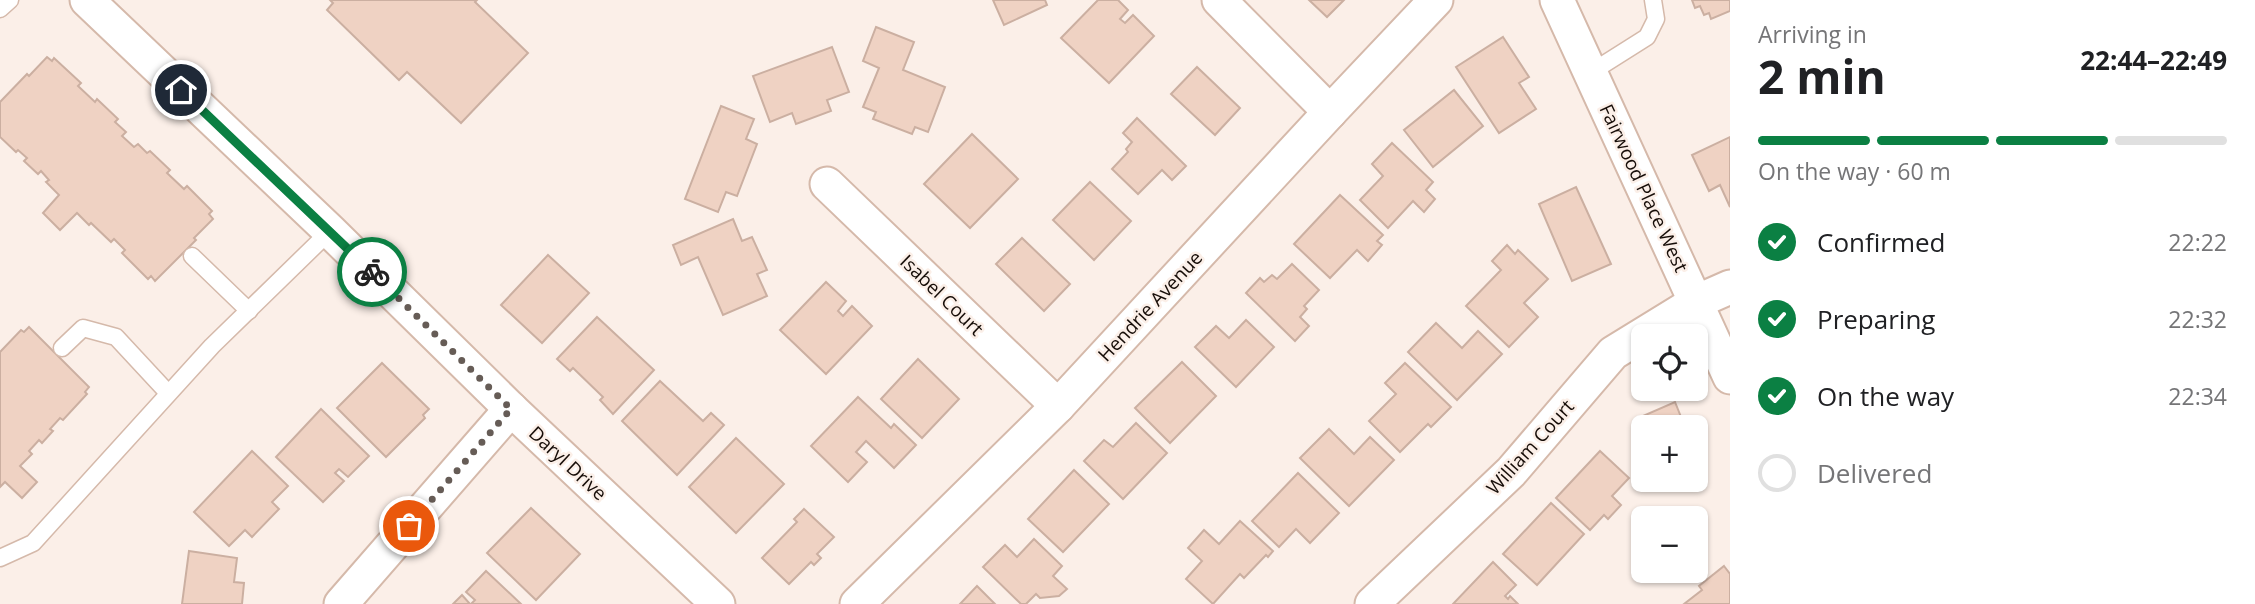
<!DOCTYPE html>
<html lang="en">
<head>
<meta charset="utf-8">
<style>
  :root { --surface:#fff; --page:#f2f2f2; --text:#202124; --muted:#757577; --line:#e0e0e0; --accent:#0b8043 }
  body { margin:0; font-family:"Open Sans",sans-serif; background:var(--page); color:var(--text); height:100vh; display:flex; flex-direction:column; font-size:26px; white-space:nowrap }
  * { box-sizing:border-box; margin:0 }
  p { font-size:23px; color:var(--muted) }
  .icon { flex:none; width:38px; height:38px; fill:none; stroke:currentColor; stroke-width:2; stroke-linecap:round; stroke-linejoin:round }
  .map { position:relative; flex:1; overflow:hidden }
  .drawer { display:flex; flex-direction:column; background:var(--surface); width:525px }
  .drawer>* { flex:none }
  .fabs { position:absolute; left:1631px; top:324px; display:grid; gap:14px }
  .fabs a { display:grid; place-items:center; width:77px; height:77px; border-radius:10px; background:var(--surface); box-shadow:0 2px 5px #0004; font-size:35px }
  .pin { position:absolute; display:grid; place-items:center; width:60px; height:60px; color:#fff; margin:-30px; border:4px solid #fff; border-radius:50%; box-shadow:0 2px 7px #0007 }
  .courier { position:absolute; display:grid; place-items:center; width:70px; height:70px; margin:-35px; border:5px solid #0b8043; border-radius:50%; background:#fff; color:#222; box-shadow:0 2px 9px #0007 }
  .head em { font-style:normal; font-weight:700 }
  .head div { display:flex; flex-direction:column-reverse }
  .head { display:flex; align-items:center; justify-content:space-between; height:119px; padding:0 28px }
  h1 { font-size:46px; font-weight:700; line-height:52px }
  .bar { display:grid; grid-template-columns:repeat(4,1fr); gap:10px 7px; align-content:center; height:84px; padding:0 28px }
  .bar i { height:9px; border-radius:5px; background:var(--line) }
  .bar .current { background:var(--accent) }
  .bar p { grid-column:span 4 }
  ol { padding:0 28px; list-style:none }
  li { display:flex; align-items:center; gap:21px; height:77px }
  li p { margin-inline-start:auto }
  li .icon { padding:7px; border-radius:50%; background:var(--accent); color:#fff; stroke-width:4 }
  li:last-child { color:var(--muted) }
  li i { width:38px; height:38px; border:4px solid var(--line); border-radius:50% }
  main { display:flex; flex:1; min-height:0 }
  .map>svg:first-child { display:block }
  .building { fill:#efd2c3; stroke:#cbafa1; stroke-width:2 }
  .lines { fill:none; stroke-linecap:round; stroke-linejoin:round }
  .service-casing { stroke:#d5b9aa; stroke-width:19 }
  .minor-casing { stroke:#d5b9aa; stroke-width:37 }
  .service { stroke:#fff; stroke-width:16 }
  .minor { stroke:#fff; stroke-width:33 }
  .done { stroke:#665c56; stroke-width:7; stroke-dasharray:0 12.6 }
  .route { stroke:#0b8043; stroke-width:9 }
  .labels { text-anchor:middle; stroke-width:5; stroke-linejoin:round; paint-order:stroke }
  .street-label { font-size:19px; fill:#160d08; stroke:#fbefe8 }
</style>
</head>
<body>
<main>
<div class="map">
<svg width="1730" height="604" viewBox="0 0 1730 604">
  <rect width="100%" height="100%" fill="#fbefe8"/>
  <g class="building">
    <path d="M330,0H477L475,2L528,53L461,123L407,72L399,80L327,10L333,3Z"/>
    <path d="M993,0H1045L1047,5L1004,25Z"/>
    <path d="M1098,0H1118L1128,10L1120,19L1125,23L1133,15L1154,36L1109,83L1061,38Z"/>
    <path d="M1309,0H1344L1327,17Z"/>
    <path d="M1692,0H1730V11L1711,19L1709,13L1704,15L1700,6L1695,8Z"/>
    <path d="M876,27L914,42L903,70L945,87L928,132L915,127L912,134L873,119L876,112L863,107L879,68L863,61Z"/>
    <path d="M1503,37L1529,77L1519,83L1536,109L1499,133L1456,67Z"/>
    <path d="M832,47L849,92L827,100L831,111L796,124L792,113L770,122L753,76Z"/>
    <path d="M47,57L52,61L54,58L81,83L78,86L95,102L97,99L118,119L115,122L126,132L122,136L134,147L138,144L147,153L150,151L170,170L167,173L184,189L187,186L212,211L209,214L213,219L194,238L196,240L155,281L151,276L148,279L122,253L125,250L114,239L111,242L91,223L89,225L77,213L60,230L43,213L59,195L46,182L49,180L41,171L38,174L24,161L27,158L18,150L16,152L0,137V102L27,74L29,76Z"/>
    <path d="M1197,67L1240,108L1215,135L1171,94Z"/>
    <path d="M1454,90L1483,126L1433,167L1404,130Z"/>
    <path d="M721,106L754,119L746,139L757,144L737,196L726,192L718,212L685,199Z"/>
    <path d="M1137,118L1186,166L1172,180L1162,170L1138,194L1112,169L1128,152L1126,149L1132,142L1123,133Z"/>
    <path d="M972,134L1018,179L970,228L924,184Z"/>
    <path d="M1730,137V207L1720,185L1709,191L1692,155Z"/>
    <path d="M1392,143L1433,182L1426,190L1435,199L1424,212L1413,201L1388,228L1360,200L1383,176L1372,164Z"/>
    <path d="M1090,182L1131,221L1094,260L1053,220Z"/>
    <path d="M1576,187L1611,264L1572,281L1539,204Z"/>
    <path d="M1340,195L1383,235L1377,241L1382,245L1368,261L1357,250L1330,278L1294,244Z"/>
    <path d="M733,219L742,241L752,237L767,270L757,274L767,296L723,315L698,257L681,265L673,245Z"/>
    <path d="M1022,238L1070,284L1044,311L996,264Z"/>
    <path d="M1507,245L1515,254L1518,250L1548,279L1524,303L1538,317L1509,347L1466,306L1501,270L1492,261Z"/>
    <path d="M548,255L589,293L542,343L501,305Z"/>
    <path d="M1292,264L1319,290L1304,306L1307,309L1300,317L1309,326L1295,341L1246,293L1260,278L1264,282L1272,275L1277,279Z"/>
    <path d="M826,282L846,301L838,311L843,316L852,306L872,326L826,374L780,330Z"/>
    <path d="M597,317L654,370L613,414L600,400L603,397L573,368L570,371L557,359Z"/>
    <path d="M1246,320L1274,347L1236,387L1195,347L1216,326L1229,338Z"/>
    <path d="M1436,323L1462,348L1478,331L1502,354L1457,400L1408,352Z"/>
    <path d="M29,327L89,387L85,392L87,394L63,420L60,418L50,429L53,431L42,443L39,440L29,451L32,454L20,466L37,482L22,498L5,482L0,487V352L21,330L24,332Z"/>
    <path d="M918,359L959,399L922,438L881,399Z"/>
    <path d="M1182,362L1216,396L1170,443L1135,408Z"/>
    <path d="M382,363L429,409L423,415L425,418L386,457L337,408Z"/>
    <path d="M1405,363L1451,407L1431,427L1428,424L1400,452L1369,421L1396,394L1385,383Z"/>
    <path d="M660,381L703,421L711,413L724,425L677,475L622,421Z"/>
    <path d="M858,397L891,428L894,424L916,445L894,468L866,441L856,452L867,462L848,482L811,446Z"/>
    <path d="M1675,402L1685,427H1643V435L1636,419Z"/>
    <path d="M321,409L369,456L348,477L339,469L335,473L344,481L323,502L276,457Z"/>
    <path d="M1136,423L1167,453L1123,499L1084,461L1104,440L1113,447Z"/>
    <path d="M1329,429L1354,454L1370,437L1394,460L1349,506L1300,458Z"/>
    <path d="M736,438L784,484L736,533L689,487Z"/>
    <path d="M252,451L288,486L272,502L279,509L252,537L245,530L229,546L194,512Z"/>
    <path d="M1600,451L1629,478L1612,496L1621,505L1608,519L1604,515L1590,530L1556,498Z"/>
    <path d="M1696,451L1702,466L1696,469Z"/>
    <path d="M1074,470L1109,504L1063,552L1028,519Z"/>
    <path d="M1298,473L1339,513L1310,543L1296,529L1279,547L1252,521Z"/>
    <path d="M1551,503L1584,534L1537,585L1503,554Z"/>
    <path d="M531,508L580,554L536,600L487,553Z"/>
    <path d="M804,509L834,537L817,554L821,558L814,565L811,562L789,584L762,558L797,522L794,519Z"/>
    <path d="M1240,521L1273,551L1268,557L1266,555L1244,578L1240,574L1213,604L1186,579L1202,561L1188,548L1204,530L1219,544Z"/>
    <path d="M1034,539L1062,566L1053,576L1067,589L1059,596L1040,598L1036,594L1026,604H1021L983,567L1005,545L1017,557Z"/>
    <path d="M189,551L237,558L234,582L244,583L242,604H182Z"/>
    <path d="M1493,562L1516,585L1505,596L1508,599L1510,596L1518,604H1453Z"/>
    <path d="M1724,566L1730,574V604H1684L1702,590L1699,586Z"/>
    <path d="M486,571L521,604H471L475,600L466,592Z"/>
    <path d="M977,586L995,604H960Z"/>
    <path d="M462,595L470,604H453Z"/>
  </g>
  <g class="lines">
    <g class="service-casing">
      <g id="service">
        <path d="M0,9L10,0"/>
        <path d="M1590,73L1647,37L1656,19L1653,0"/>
        <path d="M192,256L249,311"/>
        <path d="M62,348L83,328L116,337L168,393"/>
        <path d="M0,558L33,543L212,346L330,231"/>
      </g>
    </g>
    <g class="minor-casing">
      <g id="minor">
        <path d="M87,0L330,231L511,409L718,604"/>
        <path d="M1219,0L1330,112"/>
        <path d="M1557,0L1730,377"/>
        <path d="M827,184L1058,406"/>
        <path d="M341,604L511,409"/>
        <path d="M857,604L1058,406L1330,112L1436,0"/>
        <path d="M1372,604L1511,472L1613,353L1696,302L1730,287"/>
      </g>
    </g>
    <use href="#service" class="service"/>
    <use href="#minor" class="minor"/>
  </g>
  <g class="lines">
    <path class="done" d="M372,272L511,409L409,526"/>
    <path class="route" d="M181,90L372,272"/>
  </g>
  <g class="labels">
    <g class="street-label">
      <text transform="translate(1644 188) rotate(65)" y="7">Fairwood Place West</text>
      <text transform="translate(942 295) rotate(44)" y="7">Isabel Court</text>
      <text transform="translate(1150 306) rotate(-47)" y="7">Hendrie Avenue</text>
      <text transform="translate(1530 447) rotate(-48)" y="7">William Court</text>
      <text transform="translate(568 463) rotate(43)" y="7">Daryl Drive</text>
    </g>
  </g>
</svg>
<div class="fabs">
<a><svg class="icon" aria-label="locate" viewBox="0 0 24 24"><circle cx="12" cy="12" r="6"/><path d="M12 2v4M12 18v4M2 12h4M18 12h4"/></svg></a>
<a>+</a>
<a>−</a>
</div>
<div class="pin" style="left:409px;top:526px;background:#ea580c"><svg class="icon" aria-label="bag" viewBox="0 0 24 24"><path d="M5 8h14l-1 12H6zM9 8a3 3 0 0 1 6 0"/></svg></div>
<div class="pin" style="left:181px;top:90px;background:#1f2937"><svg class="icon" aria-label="home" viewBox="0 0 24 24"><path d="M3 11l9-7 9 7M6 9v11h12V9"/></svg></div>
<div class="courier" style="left:372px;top:272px"><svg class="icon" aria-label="bike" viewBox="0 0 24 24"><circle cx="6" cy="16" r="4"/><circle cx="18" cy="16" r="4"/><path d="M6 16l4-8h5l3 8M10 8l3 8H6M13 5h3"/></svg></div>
</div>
<section class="drawer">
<div class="head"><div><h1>2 min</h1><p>Arriving in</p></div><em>22:44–22:49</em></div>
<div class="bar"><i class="current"></i><i class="current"></i><i class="current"></i><i></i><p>On the way · 60 m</p></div>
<ol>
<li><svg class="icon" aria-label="check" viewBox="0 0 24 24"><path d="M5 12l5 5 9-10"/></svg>Confirmed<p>22:22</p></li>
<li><svg class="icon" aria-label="check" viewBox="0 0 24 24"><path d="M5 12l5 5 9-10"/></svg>Preparing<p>22:32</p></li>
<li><svg class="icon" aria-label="check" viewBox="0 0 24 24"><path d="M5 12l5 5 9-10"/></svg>On the way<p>22:34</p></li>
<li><i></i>Delivered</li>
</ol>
</section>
</main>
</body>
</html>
